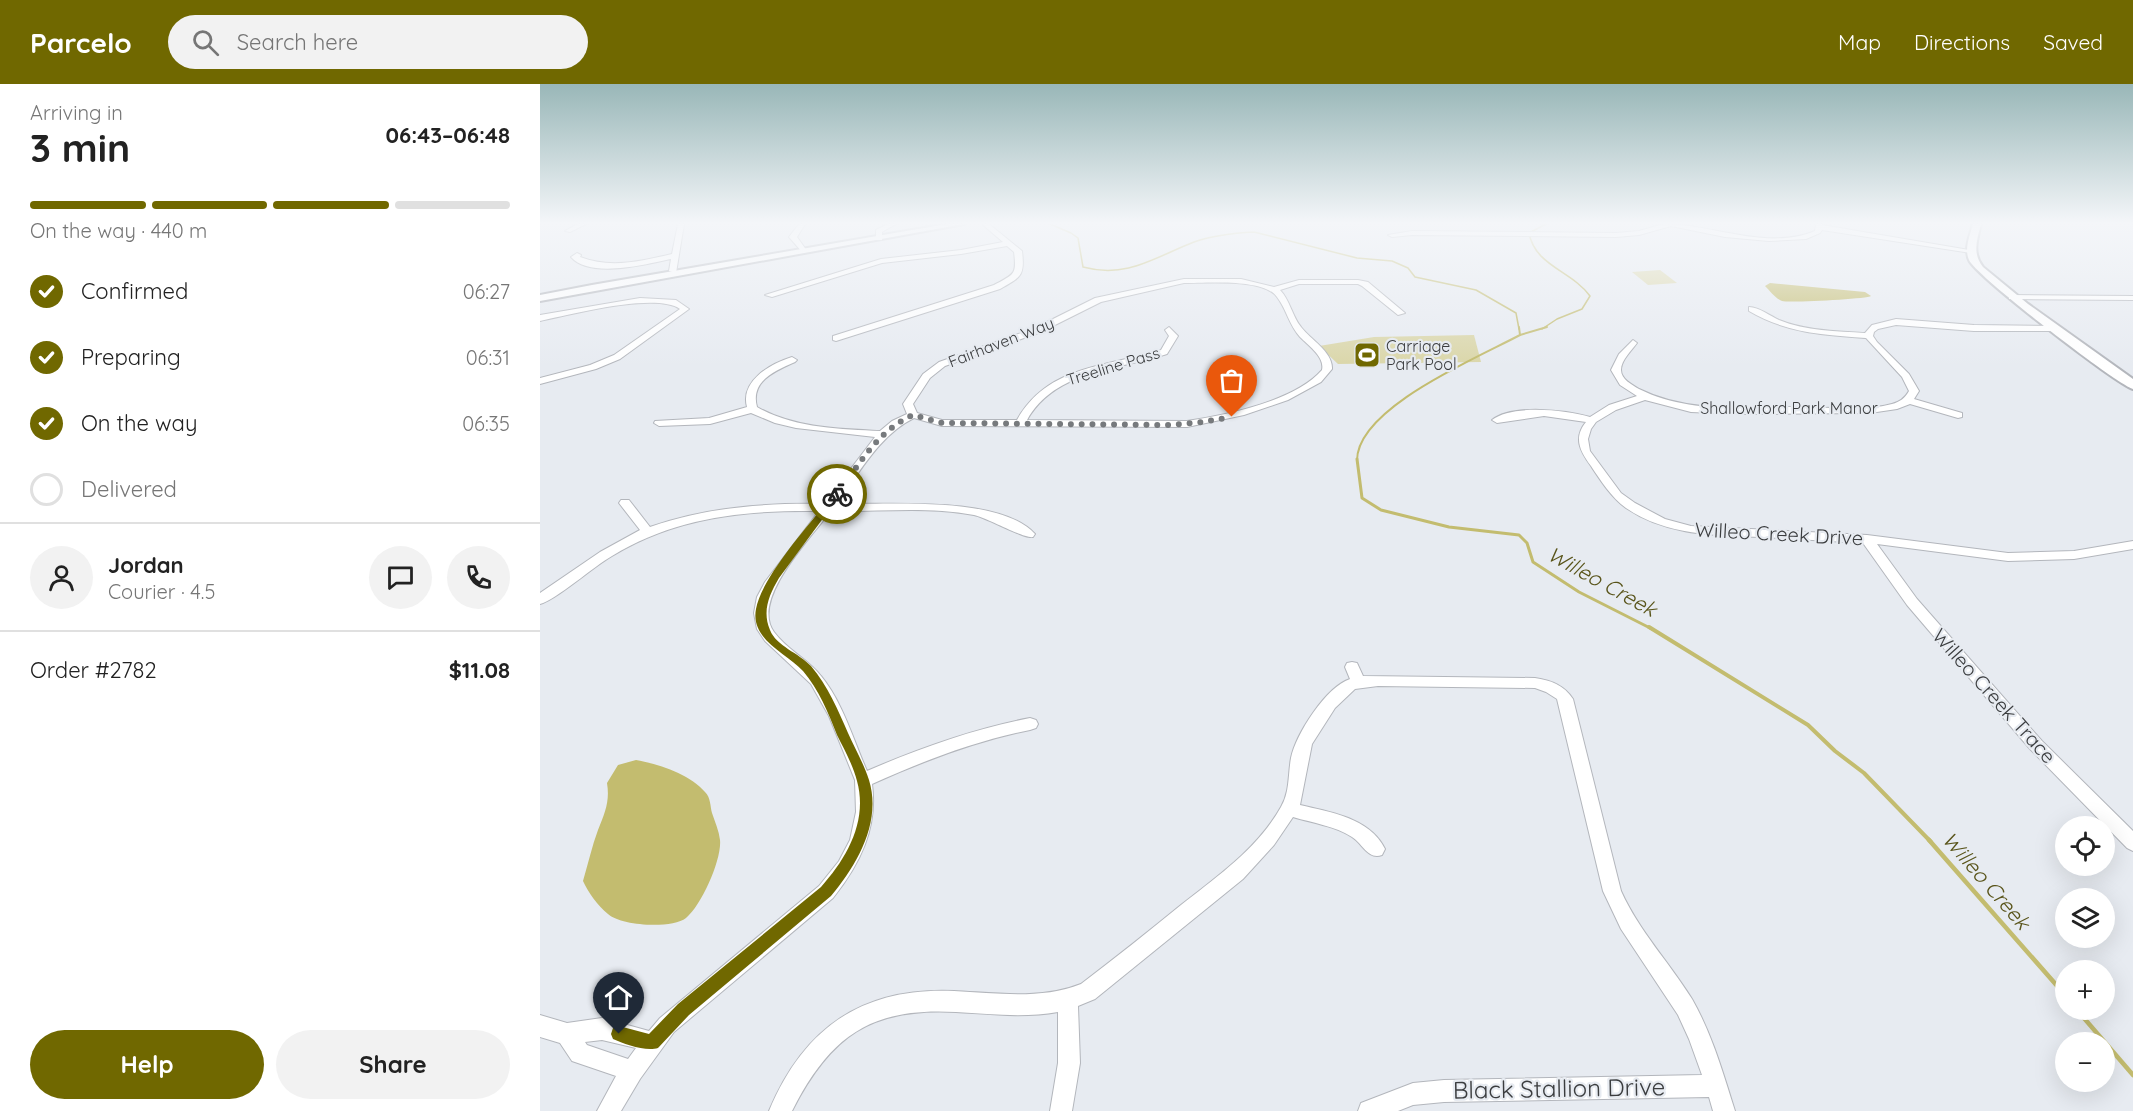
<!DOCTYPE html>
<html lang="en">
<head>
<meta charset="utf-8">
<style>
  :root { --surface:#fff; --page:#f2f2f2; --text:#222; --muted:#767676; --line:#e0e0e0; --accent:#706800 }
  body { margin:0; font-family:Quicksand,sans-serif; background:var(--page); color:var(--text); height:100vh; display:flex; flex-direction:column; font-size:22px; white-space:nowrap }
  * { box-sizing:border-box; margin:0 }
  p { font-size:20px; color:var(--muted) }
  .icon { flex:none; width:33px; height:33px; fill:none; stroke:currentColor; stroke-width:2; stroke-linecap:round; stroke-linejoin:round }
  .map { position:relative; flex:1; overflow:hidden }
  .drawer { display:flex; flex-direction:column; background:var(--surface); width:540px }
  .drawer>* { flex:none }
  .fabs { position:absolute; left:1515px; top:732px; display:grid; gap:12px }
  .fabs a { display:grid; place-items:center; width:60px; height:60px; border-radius:50%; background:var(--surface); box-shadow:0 6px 24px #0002; font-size:30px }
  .pin { position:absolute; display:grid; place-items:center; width:51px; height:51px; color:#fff; margin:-62px -26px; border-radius:50% 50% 50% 0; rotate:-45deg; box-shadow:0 0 6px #0007 }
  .pin .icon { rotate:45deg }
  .courier { position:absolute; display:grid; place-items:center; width:60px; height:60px; margin:-30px; border:4px solid #706800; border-radius:50%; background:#fff; color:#222; box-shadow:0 2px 8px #0007 }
  .headline em { font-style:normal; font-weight:700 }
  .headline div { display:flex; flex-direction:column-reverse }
  .headline { display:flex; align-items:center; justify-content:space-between; height:102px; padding:0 30px }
  h1 { font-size:39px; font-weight:700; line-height:45px }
  .bar { display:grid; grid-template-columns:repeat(4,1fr); gap:9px 6px; align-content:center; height:72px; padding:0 30px }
  .bar i { height:8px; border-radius:4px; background:var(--line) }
  .bar .current { background:var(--accent) }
  .bar p { grid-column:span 4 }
  .line { display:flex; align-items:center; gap:15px; padding:0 30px; border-top:2px solid var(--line) }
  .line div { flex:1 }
  .round { display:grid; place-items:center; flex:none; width:63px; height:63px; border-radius:32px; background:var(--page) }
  ol { padding:0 30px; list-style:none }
  li { display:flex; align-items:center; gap:18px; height:66px }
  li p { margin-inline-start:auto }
  li .icon { padding:6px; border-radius:50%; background:var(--accent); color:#fff; stroke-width:4 }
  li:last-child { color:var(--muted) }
  li i { width:33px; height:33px; border:3px solid var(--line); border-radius:50% }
  .cta { display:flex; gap:12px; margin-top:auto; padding:12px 30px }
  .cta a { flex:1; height:69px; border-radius:36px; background:var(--accent); color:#fff; font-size:24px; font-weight:700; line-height:69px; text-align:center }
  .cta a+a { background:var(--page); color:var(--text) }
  header { display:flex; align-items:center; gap:36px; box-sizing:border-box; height:84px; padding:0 30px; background:var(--accent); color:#fff }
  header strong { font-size:28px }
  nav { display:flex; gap:33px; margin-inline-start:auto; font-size:21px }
  .search { width:420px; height:54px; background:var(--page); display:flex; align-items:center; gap:15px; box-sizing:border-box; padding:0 21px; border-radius:33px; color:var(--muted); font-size:22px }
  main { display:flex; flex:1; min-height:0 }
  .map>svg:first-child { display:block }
  .green { fill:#dad6a9 }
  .water { fill:#c3bc6f }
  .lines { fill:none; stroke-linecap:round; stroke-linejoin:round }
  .stream-far4 { stroke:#c3bc6f; stroke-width:1.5 }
  .stream-far3 { stroke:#c3bc6f; stroke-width:2 }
  .stream-far2 { stroke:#c3bc6f; stroke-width:3 }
  .stream-far1 { stroke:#c3bc6f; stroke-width:4 }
  .stream { stroke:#c3bc6f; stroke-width:4.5 }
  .minor-casing { stroke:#b3b6bc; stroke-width:2 }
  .tertiary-casing { stroke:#b3b6bc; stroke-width:4 }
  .minor { fill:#fff; fill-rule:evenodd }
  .tertiary { fill:#fff; fill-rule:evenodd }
  .route { fill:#706800 }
  .done { stroke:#777a7d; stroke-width:6; stroke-dasharray:0 10.8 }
  .labels { text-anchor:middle; stroke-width:4.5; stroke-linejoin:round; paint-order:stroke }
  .far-street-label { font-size:16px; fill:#3b3d3f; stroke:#e7ebf1 }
  .far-poi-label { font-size:16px; fill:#3b3d3f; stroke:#e7ebf1; text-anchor:start }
  .street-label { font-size:20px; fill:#3b3d3f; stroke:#e7ebf1 }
  .water-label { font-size:21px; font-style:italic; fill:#59541a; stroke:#e7ebf1 }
  .near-street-label { font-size:24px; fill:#3b3d3f; stroke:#e7ebf1 }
</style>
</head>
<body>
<header>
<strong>Parcelo</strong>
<div class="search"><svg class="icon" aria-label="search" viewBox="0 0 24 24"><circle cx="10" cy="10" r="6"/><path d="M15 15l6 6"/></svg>Search here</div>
<nav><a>Map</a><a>Directions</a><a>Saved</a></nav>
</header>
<main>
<section class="drawer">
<div class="headline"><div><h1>3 min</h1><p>Arriving in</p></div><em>06:43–06:48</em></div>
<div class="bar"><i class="current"></i><i class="current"></i><i class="current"></i><i></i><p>On the way · 440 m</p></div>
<ol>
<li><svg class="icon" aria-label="check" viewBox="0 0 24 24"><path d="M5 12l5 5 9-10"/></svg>Confirmed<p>06:27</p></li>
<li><svg class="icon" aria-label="check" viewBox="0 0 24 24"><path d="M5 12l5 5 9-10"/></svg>Preparing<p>06:31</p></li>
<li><svg class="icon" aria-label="check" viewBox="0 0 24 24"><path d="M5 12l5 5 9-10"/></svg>On the way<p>06:35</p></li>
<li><i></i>Delivered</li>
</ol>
<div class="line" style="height:108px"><a class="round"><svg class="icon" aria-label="person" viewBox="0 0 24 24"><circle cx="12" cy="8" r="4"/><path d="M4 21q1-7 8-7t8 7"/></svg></a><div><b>Jordan</b><p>Courier · 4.5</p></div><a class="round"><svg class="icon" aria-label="chat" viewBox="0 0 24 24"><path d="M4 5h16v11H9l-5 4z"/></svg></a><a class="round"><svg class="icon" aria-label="phone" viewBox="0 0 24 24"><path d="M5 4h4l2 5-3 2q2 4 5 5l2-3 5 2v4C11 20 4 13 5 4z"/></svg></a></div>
<div class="line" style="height:78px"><div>Order #2782</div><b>$11.08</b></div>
<div class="cta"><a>Help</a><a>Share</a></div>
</section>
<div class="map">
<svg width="1593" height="1027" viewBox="0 0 1593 1027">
  <rect width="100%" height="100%" fill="#e7ebf1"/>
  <g class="green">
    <path d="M1120,186L1137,199L1108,201L1092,188Z"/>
    <path d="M934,251L941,278L798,280L779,262L834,253Z"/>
  </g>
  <g class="water">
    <path d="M1230,199L1325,208L1331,212C1327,215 1249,219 1242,217C1235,214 1230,207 1225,202Z"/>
    <path d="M96,676C118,680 150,690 165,708C171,714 170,722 172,729C175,738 179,747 180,756C182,775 162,821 146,834C132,845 81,842 68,830C58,822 48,808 43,797C48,780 52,762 58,746C65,729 70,717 67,699L78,681Z"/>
  </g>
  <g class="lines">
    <g class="stream-far4">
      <path d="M510,140L531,149L538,154L543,183C587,195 615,173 654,158C674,151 694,149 714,148L817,174L852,177L868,184L875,193L936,206L976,229L979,245"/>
      <path d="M1002,245L1017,235L1042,225L1050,212C1032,187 995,182 989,149L1006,140"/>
    </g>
    <g class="stream-far3">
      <path d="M980,251L1007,243"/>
      <path d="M817,377C816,324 939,273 980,251L979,243"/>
    </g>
    <path class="stream-far2" d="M817,375L822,414L841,426L909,443L979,451L987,459L993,478L1039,508L1112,545"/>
    <path class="stream-far1" d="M1109,543L1268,641L1295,667L1324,689L1391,758"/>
    <g class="stream">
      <path d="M1389,756L1526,912"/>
      <path d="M1537,926L1593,991"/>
    </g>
    <g class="minor-casing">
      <g id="minor">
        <path d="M38,140H46L30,148L25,147Z"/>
        <path d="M138,140H144L136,189L129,187L131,175C107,180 50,195 31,173L37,169L41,171L40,173C71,185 101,177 132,170Z"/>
        <path d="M259,140H265L257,153L267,167L263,169L249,153Z"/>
        <path d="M348,140H356L342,148V156H336V146Z"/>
        <path d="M442,140H449L482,167C485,192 481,193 460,205L296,257L293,256V252L454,201C474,190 477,191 474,168L467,162L421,170L342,179L232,213L225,211L341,175L421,166L463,158Z"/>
        <path d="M1124,140C1172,140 1227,167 1275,147L1276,140H1282V141L1435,167L1431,169L1282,146L1280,149L1266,155L1229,157L1185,153L1131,142L1099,151L1076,153L872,151L852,153L848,151L872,147L1076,149L1099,147Z"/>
        <path d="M644,195H701L734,203L759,196H818L828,198L865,229L858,231L822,202L818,200H759L740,206C750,216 752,232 761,243C771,256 793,268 792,285L781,298L748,316L704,331L647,343L402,342L374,334C339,351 319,390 296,420C346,421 460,411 495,450L493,453C484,455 448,434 434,431C387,422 338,428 291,427C271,453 210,516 234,548C247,566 268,575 281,592C303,619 313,655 327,687C380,664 433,645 490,634L496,636L498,640L496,644L490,646C435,657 383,677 332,700C338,744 320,780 293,814L134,948L100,995L81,1027H57L76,992L32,977L20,959L0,953V931L27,939L62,934L109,947L120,934L279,802L299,777L310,756L316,728L315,696L289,632L271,600L225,557L217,545L214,529L217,513L225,498L279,427C206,426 135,433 72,472C54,482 16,516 0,520V509L60,468L100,446L79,419L81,416H89L110,443C167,423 225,419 284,420L335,353L256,344L235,339L211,329L170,340L119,342L114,339L115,337L169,334L207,323C200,297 230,280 252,273L257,276L255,278C235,287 210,297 217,323C253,344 300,345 340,347L352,337L367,330L363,320L383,290L399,278L495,244L555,214ZM644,199C665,199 724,194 737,213C747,226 749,241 760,253C769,262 785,273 782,286C755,317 687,331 647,337L487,336C515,286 578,286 627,270L638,252L629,243L625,246L629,252L621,266C566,283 508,281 477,336H402L377,329L373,320L390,294L405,282L501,248L561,218ZM62,956L96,964L88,975L47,961L45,958Z"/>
        <path d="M1469,211L1593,212V216L1472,215H1469Z"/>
        <path d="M100,214L136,216L149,225L80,275L56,285L0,300V294L50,281L74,271L140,225C115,208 30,231 0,237V231Z"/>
        <path d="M1209,223C1219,223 1230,232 1239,236C1266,247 1297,247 1325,249L1332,241L1356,235L1434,241L1519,242V246L1516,247H1434L1356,241L1338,245L1334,248L1333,252L1337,258L1369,290L1379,307L1374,315L1422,329V333L1418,334L1370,320L1357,325L1330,329L1196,330L1151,328L1105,316L1076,326L1056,338L1051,345L1048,355L1050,367L1081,409L1095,419L1125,435L1151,442L1327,451L1468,469L1534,467L1593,457V465L1534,475L1468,477L1337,460L1377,515L1502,657L1593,747V767L1587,764L1490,665L1367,521L1323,459C1290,457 1256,455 1222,453C1175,451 1127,452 1086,424C1071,413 1061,397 1051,382C1040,367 1033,354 1046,338L1004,332L957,339L952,336C972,320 1026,326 1050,333L1069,321L1097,312L1080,301L1071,286L1079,270L1093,256L1097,259C1092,266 1081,276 1081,286C1081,295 1092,301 1099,305C1149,330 1206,323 1260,323C1290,323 1322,328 1352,320C1360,318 1365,314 1369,307L1362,293L1326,254C1284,251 1246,249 1209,227Z"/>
        <path d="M812,578L817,579L823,592L995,594C1010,596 1024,601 1033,615L1081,807C1099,847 1129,878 1152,915C1172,950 1183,989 1195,1027H1173L1169,1013L904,1018L873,1021L858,1027H818L821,1019L873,999L904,996L1162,991L1149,955L1138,931L1081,845L1063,807L1017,615L1006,608L995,604L838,602L815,605L795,624L772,660L760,721C790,728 830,734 845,765L842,771C828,776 823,760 812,753C795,742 773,739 753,733L734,761L703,795L555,915L538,922L540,979L532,1027H510L518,979V928C484,934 450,930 416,928C331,923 290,952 252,1027H229C264,943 323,903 414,907C456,909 501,916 541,900C575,874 608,848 641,821C678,792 718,764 741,723C750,708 748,690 751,674C756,650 786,603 810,595L805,583L807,579Z"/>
      </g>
    </g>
    <g class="tertiary-casing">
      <g id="tertiary">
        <path d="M407,140H424L0,217V211L52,201Z"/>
        <path d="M1433,140H1441C1437,156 1432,169 1443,183L1488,220L1593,295V305C1576,300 1435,191 1429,176C1424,165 1430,151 1433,140Z"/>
      </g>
    </g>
    <use href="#minor" class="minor"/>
    <use href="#tertiary" class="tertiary"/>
  </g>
  <linearGradient id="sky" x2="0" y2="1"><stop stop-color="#99b7b8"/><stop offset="0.49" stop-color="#f4f6f9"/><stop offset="1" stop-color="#f4f6f9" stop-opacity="0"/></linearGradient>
  <rect width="1593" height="283" fill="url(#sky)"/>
  <path class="route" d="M294,409L301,410L239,494C229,511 222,527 230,546C236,562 259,569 271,582C288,602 298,626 308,649C315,665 324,680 329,696C342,738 317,781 291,812L149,931L118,964C106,968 84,960 73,955L71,950L73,944L79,942L109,950L138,920L281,803C307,774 328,737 317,697C313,681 304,665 297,651C288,628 279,606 263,587C247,569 210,556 216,525C223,490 272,438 294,409Z"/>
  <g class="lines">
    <path class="done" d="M297,410C319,381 338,346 373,331L402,339L630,341L663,338L692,333"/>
  </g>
  <defs>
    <g id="stadium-square" transform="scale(1.35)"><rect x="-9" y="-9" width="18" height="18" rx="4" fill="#706800" stroke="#e7ebf1"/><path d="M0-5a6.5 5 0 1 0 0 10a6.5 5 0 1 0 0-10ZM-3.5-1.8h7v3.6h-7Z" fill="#fff"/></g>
  </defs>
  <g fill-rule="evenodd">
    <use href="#stadium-square" x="827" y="271"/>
  </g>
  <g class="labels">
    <g class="far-street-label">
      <text transform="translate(461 258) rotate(-21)" y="6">Fairhaven Way</text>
      <text transform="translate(573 282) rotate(-17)" y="6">Treeline Pass</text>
      <text x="1249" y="330">Shallowford Park Manor</text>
    </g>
    <g class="far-poi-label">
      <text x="846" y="268">Carriage<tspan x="846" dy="18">Park Pool</tspan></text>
    </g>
    <g class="street-label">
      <text transform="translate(1239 450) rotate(3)" y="7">Willeo Creek Drive</text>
      <text transform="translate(1454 612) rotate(48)" y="7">Willeo Creek Trace</text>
    </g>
    <g class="water-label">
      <text transform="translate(1062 498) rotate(29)" y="7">Willeo Creek</text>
      <text transform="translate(1446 797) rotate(49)" y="7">Willeo Creek</text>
    </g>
    <g class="near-street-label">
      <text transform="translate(1019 1005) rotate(-1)" y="8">Black Stallion Drive</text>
    </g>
  </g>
</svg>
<div class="fabs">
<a><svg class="icon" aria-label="locate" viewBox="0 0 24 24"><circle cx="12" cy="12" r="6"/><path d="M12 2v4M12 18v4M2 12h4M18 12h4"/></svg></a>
<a><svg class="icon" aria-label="layers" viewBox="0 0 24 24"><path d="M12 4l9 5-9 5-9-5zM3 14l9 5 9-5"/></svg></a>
<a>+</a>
<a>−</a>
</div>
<div class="pin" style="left:692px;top:333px;background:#ea580c"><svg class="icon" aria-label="bag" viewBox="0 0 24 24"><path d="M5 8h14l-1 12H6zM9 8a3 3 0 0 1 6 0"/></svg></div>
<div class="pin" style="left:79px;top:950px;background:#1f2937"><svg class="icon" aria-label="home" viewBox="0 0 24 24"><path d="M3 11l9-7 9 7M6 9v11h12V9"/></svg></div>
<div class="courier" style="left:297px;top:410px"><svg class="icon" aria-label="bike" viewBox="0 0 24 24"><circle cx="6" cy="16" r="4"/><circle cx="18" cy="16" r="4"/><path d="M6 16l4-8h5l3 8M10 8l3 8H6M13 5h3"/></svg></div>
</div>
</main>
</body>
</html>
